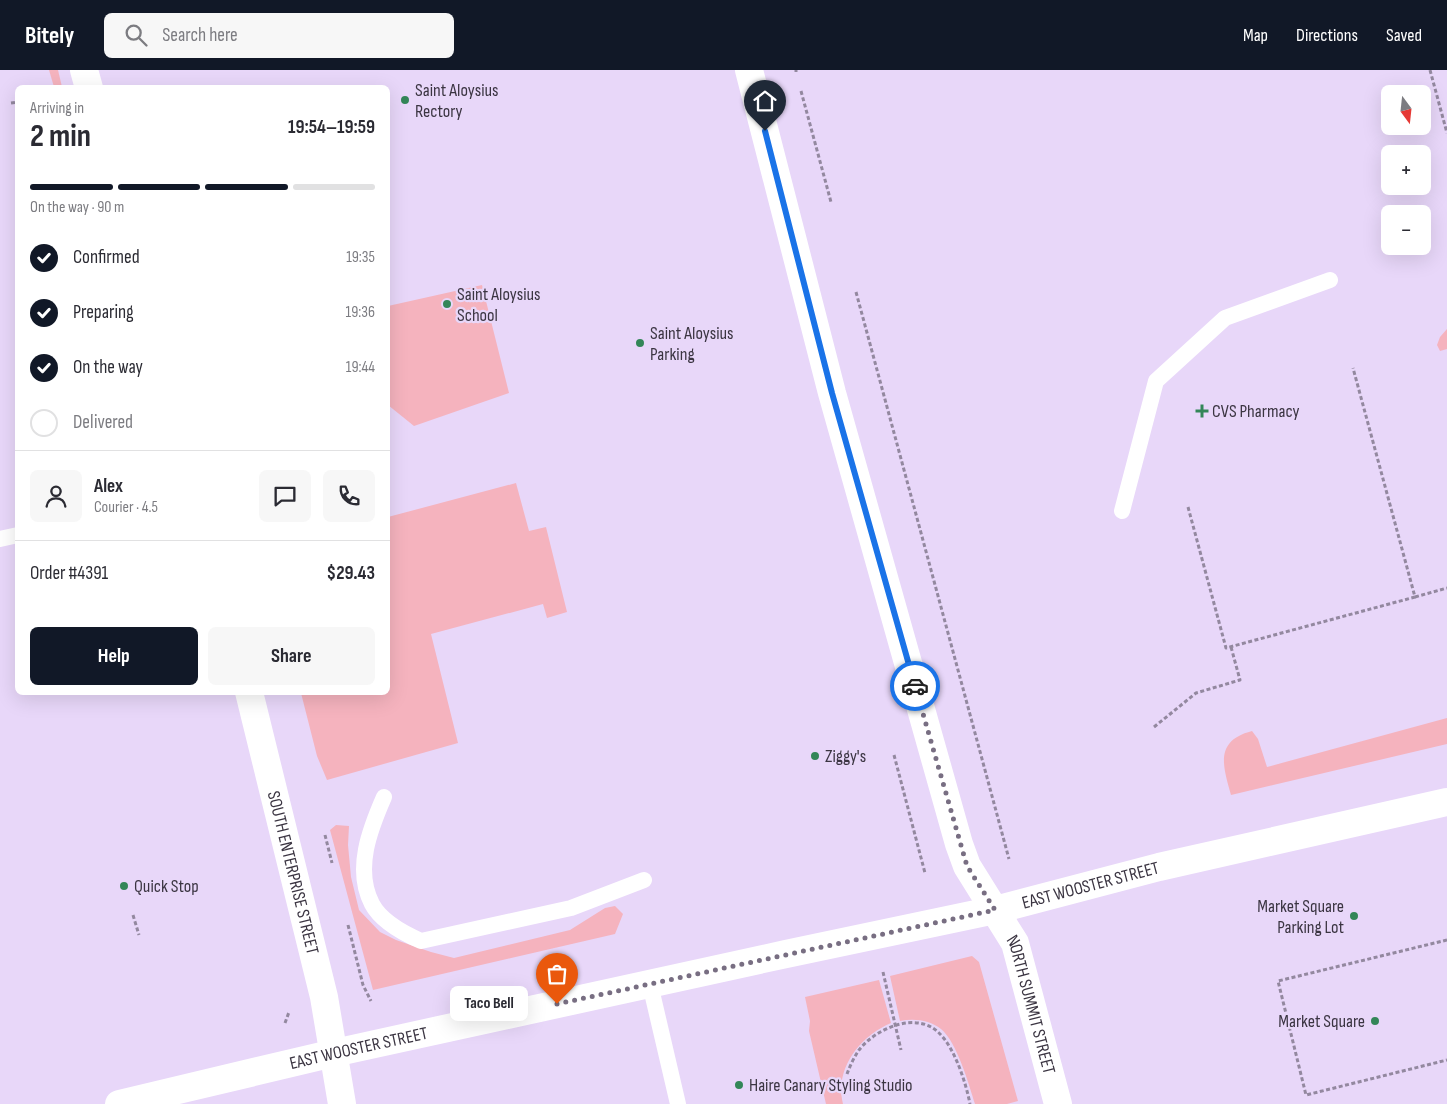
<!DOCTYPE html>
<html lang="en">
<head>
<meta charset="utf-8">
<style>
  :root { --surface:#fff; --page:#f7f7f7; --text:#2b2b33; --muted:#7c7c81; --line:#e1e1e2; --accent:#111827 }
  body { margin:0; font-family:"Sofia Sans Condensed",sans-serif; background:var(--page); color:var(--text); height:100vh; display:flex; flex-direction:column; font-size:19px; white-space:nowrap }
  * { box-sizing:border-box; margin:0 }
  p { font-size:16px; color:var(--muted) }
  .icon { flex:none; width:28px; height:28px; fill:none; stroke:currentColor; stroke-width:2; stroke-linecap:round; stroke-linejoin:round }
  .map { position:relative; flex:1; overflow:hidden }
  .side { position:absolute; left:15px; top:15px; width:375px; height:610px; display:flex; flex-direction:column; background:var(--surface); border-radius:8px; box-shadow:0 5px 20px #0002 }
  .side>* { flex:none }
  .needle { width:32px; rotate:165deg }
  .fabs { position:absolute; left:1381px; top:15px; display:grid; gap:10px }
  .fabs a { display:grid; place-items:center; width:50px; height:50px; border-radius:8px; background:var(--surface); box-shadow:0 5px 20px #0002; font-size:25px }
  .pin { position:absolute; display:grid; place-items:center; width:42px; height:42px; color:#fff; margin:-51px -21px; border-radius:50% 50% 50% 0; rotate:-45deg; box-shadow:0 0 5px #0007 }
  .pin .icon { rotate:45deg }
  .courier { position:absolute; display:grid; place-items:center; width:50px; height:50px; margin:-25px; border:4px solid #1a73e8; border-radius:50%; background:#fff; color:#222; box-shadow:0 1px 6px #0007 }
  .bubble { position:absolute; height:35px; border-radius:8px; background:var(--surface); box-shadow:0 5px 20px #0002; font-size:16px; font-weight:700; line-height:35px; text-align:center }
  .head em { font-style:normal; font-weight:700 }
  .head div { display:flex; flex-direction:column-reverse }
  .head { display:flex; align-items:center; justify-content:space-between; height:85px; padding:0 15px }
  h1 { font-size:32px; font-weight:700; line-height:38px }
  .bar { display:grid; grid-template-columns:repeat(4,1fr); gap:8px 5px; align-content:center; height:60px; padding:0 15px }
  .bar i { height:6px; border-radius:4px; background:var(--line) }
  .bar .on { background:var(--accent) }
  .bar p { grid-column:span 4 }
  .line { display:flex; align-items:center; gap:12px; padding:0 15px; border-top:1px solid var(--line) }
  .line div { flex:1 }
  .round { display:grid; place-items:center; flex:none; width:52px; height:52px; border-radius:8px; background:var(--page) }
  ol { padding:0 15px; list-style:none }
  li { display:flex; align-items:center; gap:15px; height:55px }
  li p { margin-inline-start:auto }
  li .icon { padding:5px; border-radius:50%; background:var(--accent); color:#fff; stroke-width:4 }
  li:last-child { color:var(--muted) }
  li i { width:28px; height:28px; border:2px solid var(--line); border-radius:50% }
  .cta { display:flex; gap:10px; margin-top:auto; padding:10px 15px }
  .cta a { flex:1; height:58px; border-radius:8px; background:var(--accent); color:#fff; font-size:20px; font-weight:700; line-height:58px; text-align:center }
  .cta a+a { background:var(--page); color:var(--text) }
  header { display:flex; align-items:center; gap:30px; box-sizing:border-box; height:70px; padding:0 25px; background:var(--accent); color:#fff }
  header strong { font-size:24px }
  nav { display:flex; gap:28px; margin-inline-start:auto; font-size:18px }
  .search { width:350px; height:45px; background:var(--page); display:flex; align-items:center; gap:12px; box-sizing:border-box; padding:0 18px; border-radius:8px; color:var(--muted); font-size:19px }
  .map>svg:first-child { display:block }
  .green { fill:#f5b3be }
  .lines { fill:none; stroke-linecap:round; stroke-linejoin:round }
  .path { stroke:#93889f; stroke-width:3; stroke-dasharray:4 2.5; stroke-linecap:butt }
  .service { stroke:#fff; stroke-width:16 }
  .minor { stroke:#fff; stroke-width:28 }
  .secondary { stroke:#fff; stroke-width:28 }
  .done { stroke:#786e82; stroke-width:5; stroke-dasharray:0 9 }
  .route { stroke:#1a73e8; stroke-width:6 }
  .poi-dot { fill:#338658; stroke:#e8d7f9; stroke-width:2 }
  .labels { text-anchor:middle; stroke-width:4.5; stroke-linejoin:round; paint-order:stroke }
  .poi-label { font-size:18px; fill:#3b3542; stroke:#e8d7f9; text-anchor:start }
  .street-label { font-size:18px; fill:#3b3542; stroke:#e8d7f9 }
</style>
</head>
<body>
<header>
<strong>Bitely</strong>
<div class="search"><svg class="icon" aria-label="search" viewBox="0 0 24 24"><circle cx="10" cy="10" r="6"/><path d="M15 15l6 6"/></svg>Search here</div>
<nav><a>Map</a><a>Directions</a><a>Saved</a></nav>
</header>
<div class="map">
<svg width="1447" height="1034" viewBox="0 0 1447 1034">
  <rect width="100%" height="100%" fill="#e8d7f9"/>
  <g class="green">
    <path d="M49,0H58L62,17H54Z"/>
    <path d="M482,215L509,323L414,356L388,335V236Z"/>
    <path d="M1447,259V279L1440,281L1437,275L1440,267Z"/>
    <path d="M516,413L529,461L546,457L567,542L547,548L543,534L431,564L458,673L327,710L317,686L301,623L388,622V447Z"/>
    <path d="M1447,648V674L1231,725C1223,696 1214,671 1252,661L1258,669L1267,697Z"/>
    <path d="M336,755L349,756L348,775L351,807L359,840L380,862L396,870L431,882L454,888L570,860L605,838L615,836L623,844L615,864L373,920L330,760Z"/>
    <path d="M972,886L979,892L1018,1031L1007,1034H975C969,1015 957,972 941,959C930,950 914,948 900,951L890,906Z"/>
    <path d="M879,910L891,953C860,966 834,999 843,1034H826L809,961L810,951L805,927Z"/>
  </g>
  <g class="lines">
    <g class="path">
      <path d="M796,0V2"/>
      <path d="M1430,0L1447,63"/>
      <path d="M801,21L831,132"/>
      <path d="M11,33L18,32"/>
      <path d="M856,222L1009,789"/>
      <path d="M1188,437L1226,578L1415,527L1353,298"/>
      <path d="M1415,527L1447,518"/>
      <path d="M1154,657L1196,623L1240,610L1231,577"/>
      <path d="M894,685L925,803"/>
      <path d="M325,765L332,793"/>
      <path d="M133,845L139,865"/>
      <path d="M348,855L363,915L371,931"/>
      <path d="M1447,870L1278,911L1306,1025L1447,990"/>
      <path d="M883,902L901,980"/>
      <path d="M285,953L289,942"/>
      <path d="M847,1004C850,996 854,987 859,980C876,958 918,940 940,964C955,979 966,1013 970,1034"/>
    </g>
    <g class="service">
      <path d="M1122,441L1156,311L1225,248L1330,210"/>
      <path d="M0,469L18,465"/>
      <path d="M384,727C370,759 354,799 372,834C381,851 405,864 421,871L571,838L644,810"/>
      <path d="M650,914L678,1034"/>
    </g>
    <g class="minor">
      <path d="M84,0L89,18"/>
      <path id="s1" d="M749,0L832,323L959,774L967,796L1015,873L1058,1034"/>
      <path id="s2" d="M249,622L324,927L342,1034"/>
    </g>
    <path class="secondary" id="s3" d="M119,1034L334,983L786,884L995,840L1159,797L1447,732"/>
  </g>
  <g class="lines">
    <path class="done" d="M557,934L995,840L967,796L915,616"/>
    <path class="route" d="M765,61L832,323L915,616"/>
  </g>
  <g class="poi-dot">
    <circle cx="405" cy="30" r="5"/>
    <circle cx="447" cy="234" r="5"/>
    <circle cx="640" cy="273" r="5"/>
    <path d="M1199.5 333.5h5v5h5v5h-5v5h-5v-5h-5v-5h5z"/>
    <circle cx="815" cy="686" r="5"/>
    <circle cx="124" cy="816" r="5"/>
    <circle cx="1354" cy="846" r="5"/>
    <circle cx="1375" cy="951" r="5"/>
    <circle cx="739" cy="1015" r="5"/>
  </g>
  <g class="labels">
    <g class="poi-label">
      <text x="415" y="26">Saint Aloysius<tspan x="415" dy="21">Rectory</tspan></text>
      <text x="457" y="230">Saint Aloysius<tspan x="457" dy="21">School</tspan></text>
      <text x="650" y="269">Saint Aloysius<tspan x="650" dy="21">Parking</tspan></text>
      <text x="1212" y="347">CVS Pharmacy</text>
      <text x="825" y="692">Ziggy's</text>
      <text x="134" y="822">Quick Stop</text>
      <text x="1344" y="842" text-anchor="end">Market Square<tspan x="1344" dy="21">Parking Lot</tspan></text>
      <text x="1365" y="957" text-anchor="end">Market Square</text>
      <text x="749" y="1021">Haire Canary Styling Studio</text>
    </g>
    <g class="street-label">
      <text dy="6" stroke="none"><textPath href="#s2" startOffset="186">SOUTH ENTERPRISE STREET</textPath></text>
      <text dy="6" stroke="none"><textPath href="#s3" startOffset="996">EAST WOOSTER STREET</textPath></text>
      <text dy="6" stroke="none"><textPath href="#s1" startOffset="980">NORTH SUMMIT STREET</textPath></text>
      <text dy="6" stroke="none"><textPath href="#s3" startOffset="246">EAST WOOSTER STREET</textPath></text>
    </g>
  </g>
</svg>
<div class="fabs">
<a><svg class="needle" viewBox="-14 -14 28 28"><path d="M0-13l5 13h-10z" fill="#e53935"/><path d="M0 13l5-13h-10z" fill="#7c7c81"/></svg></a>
<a>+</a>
<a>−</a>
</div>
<div class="pin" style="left:557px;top:934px;background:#ea580c"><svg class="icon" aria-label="bag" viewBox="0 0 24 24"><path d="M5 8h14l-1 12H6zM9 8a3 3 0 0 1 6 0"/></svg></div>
<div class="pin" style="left:765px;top:61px;background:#1f2937"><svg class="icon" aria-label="home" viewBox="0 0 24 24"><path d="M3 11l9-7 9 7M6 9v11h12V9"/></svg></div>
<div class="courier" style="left:915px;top:616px"><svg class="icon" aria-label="car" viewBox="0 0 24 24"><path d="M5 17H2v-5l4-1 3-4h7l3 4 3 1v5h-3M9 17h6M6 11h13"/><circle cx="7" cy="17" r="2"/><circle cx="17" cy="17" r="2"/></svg></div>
<div class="bubble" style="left:450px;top:916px;width:78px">Taco Bell</div>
<section class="side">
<div class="head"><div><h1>2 min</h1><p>Arriving in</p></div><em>19:54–19:59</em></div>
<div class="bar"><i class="on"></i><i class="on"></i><i class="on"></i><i></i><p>On the way · 90 m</p></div>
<ol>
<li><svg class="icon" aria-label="check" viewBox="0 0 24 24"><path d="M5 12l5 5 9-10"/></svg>Confirmed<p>19:35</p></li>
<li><svg class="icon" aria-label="check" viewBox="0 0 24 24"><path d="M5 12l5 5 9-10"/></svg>Preparing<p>19:36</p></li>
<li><svg class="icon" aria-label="check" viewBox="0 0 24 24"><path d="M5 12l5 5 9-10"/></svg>On the way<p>19:44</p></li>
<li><i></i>Delivered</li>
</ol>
<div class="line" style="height:90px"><a class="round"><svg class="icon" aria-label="person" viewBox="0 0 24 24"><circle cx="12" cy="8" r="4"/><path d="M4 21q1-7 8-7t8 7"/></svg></a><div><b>Alex</b><p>Courier · 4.5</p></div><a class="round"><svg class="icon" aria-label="chat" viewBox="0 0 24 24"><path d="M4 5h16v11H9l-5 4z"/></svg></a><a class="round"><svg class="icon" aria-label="phone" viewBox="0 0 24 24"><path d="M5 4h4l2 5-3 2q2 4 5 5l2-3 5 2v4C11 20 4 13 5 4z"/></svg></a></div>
<div class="line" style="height:65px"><div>Order #4391</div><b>$29.43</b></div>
<div class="cta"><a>Help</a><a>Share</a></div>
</section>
</div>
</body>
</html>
